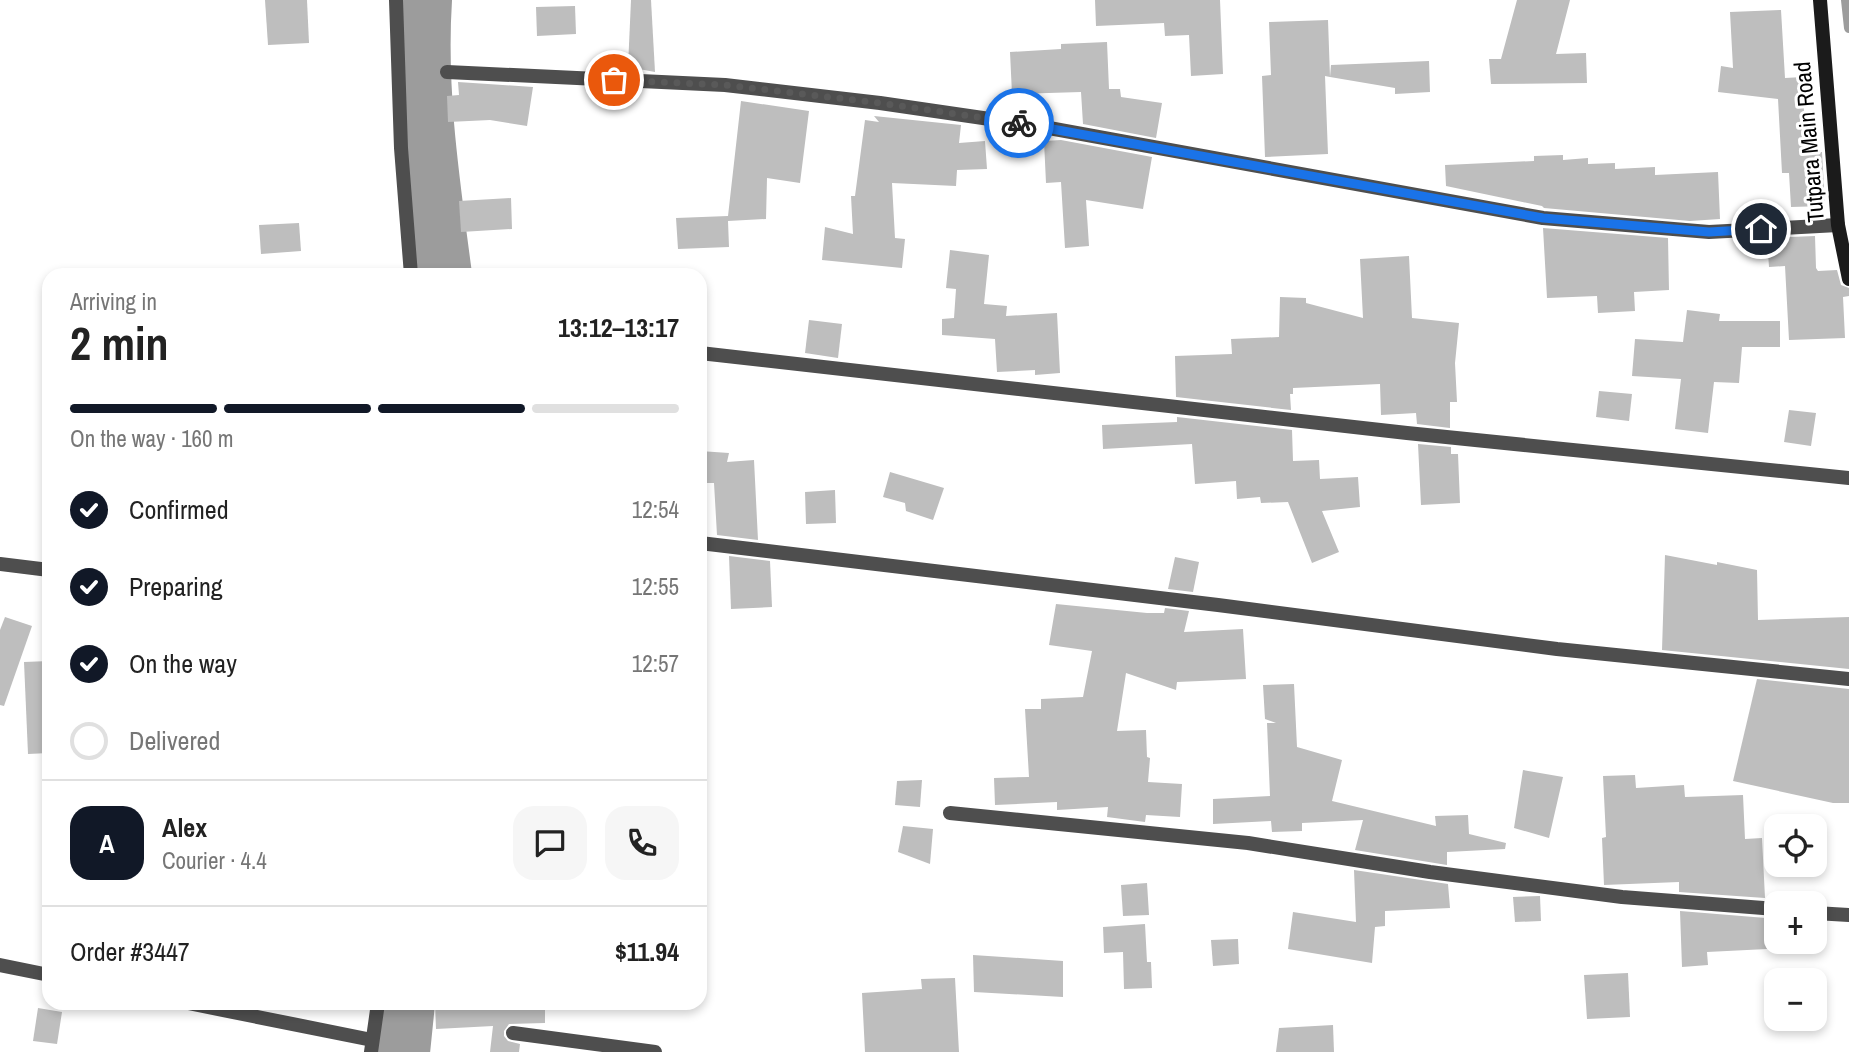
<!DOCTYPE html>
<html lang="en">
<head>
<meta charset="utf-8">
<style>
  :root { --surface:#fff; --page:#f6f6f6; --text:#222; --muted:#767676; --line:#e0e0e0; --accent:#111827 }
  body { margin:0; font-family:"Archivo Narrow",sans-serif; background:var(--page); color:var(--text); height:100vh; display:flex; flex-direction:column; font-size:26px; white-space:nowrap }
  * { box-sizing:border-box; margin:0 }
  p { font-size:23px; color:var(--muted) }
  .icon { flex:none; width:38px; height:38px; fill:none; stroke:currentColor; stroke-width:2; stroke-linecap:round; stroke-linejoin:round }
  .map { position:relative; flex:1; overflow:hidden }
  .sheet { position:absolute; left:42px; top:268px; width:665px; height:742px; display:flex; flex-direction:column; background:var(--surface); border-radius:21px; box-shadow:0 4px 10px #0003 }
  .sheet>* { flex:none }
  .controls { position:absolute; left:1764px; top:814px; display:grid; gap:14px }
  .controls a { display:grid; place-items:center; width:63px; height:63px; border-radius:14px; background:var(--surface); box-shadow:0 4px 10px #0003; font-size:35px }
  .pin { position:absolute; display:grid; place-items:center; width:60px; height:60px; color:#fff; margin:-30px; border:4px solid #fff; border-radius:50%; box-shadow:0 2px 7px #0007 }
  .courier { position:absolute; display:grid; place-items:center; width:70px; height:70px; margin:-35px; border:5px solid #1a73e8; border-radius:50%; background:#fff; color:#222; box-shadow:0 2px 9px #0007 }
  .headline em { font-style:normal; font-weight:700 }
  .headline div { display:flex; flex-direction:column-reverse }
  .headline { display:flex; align-items:center; justify-content:space-between; height:119px; padding:0 28px }
  h1 { font-size:46px; font-weight:700; line-height:52px }
  .bar { display:grid; grid-template-columns:repeat(4,1fr); gap:10px 7px; align-content:center; height:84px; padding:0 28px }
  .bar i { height:9px; border-radius:5px; background:var(--line) }
  .bar .on { background:var(--accent) }
  .bar p { grid-column:span 4 }
  .line { display:flex; align-items:center; gap:18px; padding:0 28px; border-top:2px solid var(--line) }
  .line div { flex:1 }
  .round { display:grid; place-items:center; flex:none; width:74px; height:74px; border-radius:21px; background:var(--page) }
  ol { padding:0 28px; list-style:none }
  li { display:flex; align-items:center; gap:21px; height:77px }
  li p { margin-inline-start:auto }
  li .icon { padding:7px; border-radius:50%; background:var(--accent); color:#fff; stroke-width:4 }
  li:last-child { color:var(--muted) }
  li i { width:38px; height:38px; border:4px solid var(--line); border-radius:50% }
  .map>svg:first-child { display:block }
  .lines { fill:none; stroke-linecap:round; stroke-linejoin:round }
  .stream { stroke:#9c9c9c; stroke-width:10 }
  .river { stroke:#9c9c9c; stroke-width:56 }
  .building { fill:#bebebe }
  .street { stroke:#4e4e4e; stroke-width:14 }
  .secondary { stroke:#1b1b1b; stroke-width:14 }
  .done { stroke:#595959; stroke-width:7; stroke-dasharray:0 12.6 }
  .route { stroke:#1a73e8; stroke-width:9 }
  .labels { text-anchor:middle; stroke-width:6; stroke-linejoin:round; paint-order:stroke }
  .street-label { font-size:23px; fill:#000; stroke:#fff }
</style>
</head>
<body>
<div class="map">
<svg width="1849" height="1052" viewBox="0 0 1849 1052">
  <rect width="100%" height="100%" fill="#fff"/>
  <g class="lines">
    <path class="stream" d="M1846,0L1849,28"/>
    <g class="river">
      <path d="M424,0C418,92 432,184 444,275"/>
      <path d="M402,1052L407,1003"/>
    </g>
  </g>
  <g class="building">
    <path d="M265,0H307L309,43L268,45Z"/>
    <path d="M631,0H651L655,72L628,67Z"/>
    <path d="M1095,0H1220L1223,74L1191,76L1189,35L1165,36L1164,23L1096,26Z"/>
    <path d="M1517,0H1570L1556,54L1586,53L1587,83L1491,84L1489,59H1501Z"/>
    <path d="M575,6L576,34L537,36L536,7Z"/>
    <path d="M1781,10L1785,78L1803,77L1805,152H1822L1825,206L1791,207L1789,173H1782L1778,99L1718,92L1721,66L1733,68L1730,12Z"/>
    <path d="M1328,20L1330,77L1325,76L1328,154L1265,157L1262,76L1271,75L1269,22Z"/>
    <path d="M1107,42L1109,89H1120L1121,97L1162,103L1156,138L1083,124L1081,92L1012,94L1010,52L1061,49V44Z"/>
    <path d="M1429,61L1430,92L1395,94V88L1330,77L1331,65Z"/>
    <path d="M458,82L533,87L527,126L490,120L448,122L447,96L459,95Z"/>
    <path d="M741,101L809,111L800,183L767,178L766,219L728,221L729,247L678,249L676,218L728,216Z"/>
    <path d="M874,116L961,125L959,143L985,141L987,169L957,170L956,186L892,183L895,238L905,239L902,268L822,260L825,227L853,234L851,196H855L865,120L879,122Z"/>
    <path d="M1061,140L1152,157L1143,209L1086,200L1089,246L1065,248L1061,182L1046,183L1044,141Z"/>
    <path d="M1563,155V160L1588,158V164L1615,163V169L1655,167V175L1718,172L1720,219L1690,221L1544,208L1542,206L1446,186L1445,165L1534,161V156Z"/>
    <path d="M511,198L512,229L461,232L459,201Z"/>
    <path d="M299,223L301,251L261,254L259,225Z"/>
    <path d="M1543,228L1668,238L1669,290L1634,292L1635,311L1598,313L1597,296L1547,298Z"/>
    <path d="M1815,236L1816,268L1818,271L1837,270L1841,285L1849,288V296L1843,297L1845,338L1789,340L1785,266L1769,267L1767,238Z"/>
    <path d="M950,250L989,255L984,304L1007,306L1006,316L1057,313L1060,373L1035,375V370L997,372L995,339L942,335V319L954,318L956,289L946,288Z"/>
    <path d="M1409,256L1412,318L1459,323L1455,363L1457,402H1450V428L1417,424L1416,413L1381,415L1380,384L1293,388V394H1290L1291,410L1176,397L1175,356L1232,354L1231,339L1279,337L1280,297L1306,298V303L1363,318L1360,259Z"/>
    <path d="M1687,310L1720,314L1719,321H1780V347H1742L1739,383L1714,382L1708,433L1675,429L1681,379L1632,376L1635,339L1683,342Z"/>
    <path d="M809,320L842,324L838,358L805,353Z"/>
    <path d="M1599,391L1632,394L1629,421L1596,417Z"/>
    <path d="M1789,410L1816,413L1811,446L1784,442Z"/>
    <path d="M1177,417L1292,430L1293,461L1319,460L1320,479L1358,477L1360,507L1322,511L1339,552L1312,563L1288,502L1261,503L1260,497L1237,499L1236,481L1195,484L1192,444L1103,449L1102,425L1177,422Z"/>
    <path d="M1418,444L1451,447V454H1458L1460,503L1421,505Z"/>
    <path d="M700,451L729,453L727,462L754,460L758,540L717,535L714,483H700Z"/>
    <path d="M890,472L944,488L933,520L906,511L905,503L883,497Z"/>
    <path d="M835,490L836,523L806,524L805,492Z"/>
    <path d="M1665,555L1717,565V562L1757,570L1758,620L1849,617V669L1662,650Z"/>
    <path d="M729,556L770,561L772,607L731,609Z"/>
    <path d="M1175,557L1199,562L1193,592L1168,589Z"/>
    <path d="M1056,604L1147,613H1164L1165,608L1189,611L1184,632L1243,629L1246,679L1177,682L1176,690L1126,673L1117,731L1146,730L1147,757L1150,758L1148,782L1182,784L1180,817L1146,815L1145,822L1107,817L1108,807L1057,810V802L995,805L994,778L1029,777L1025,709H1041V699L1083,697L1092,651L1049,645Z"/>
    <path d="M5,617L32,626L4,706L0,705V630Z"/>
    <path d="M49,661V753L28,754L24,662Z"/>
    <path d="M1757,679L1849,689V803H1833L1733,781Z"/>
    <path d="M1294,684L1297,747L1342,760L1332,801L1436,826L1435,816L1468,815L1469,834L1506,843L1505,849L1447,852V865L1355,850L1363,820L1302,823V831L1272,832L1271,821L1213,824V799L1270,796L1267,723H1276L1265,719L1263,685Z"/>
    <path d="M1523,770L1563,777L1549,838L1514,828Z"/>
    <path d="M1635,775L1636,788L1684,785L1685,797L1743,795L1745,839L1762,838L1765,898L1679,892V882L1604,885L1602,838L1606,837L1603,776Z"/>
    <path d="M922,780L920,807L895,805L897,781Z"/>
    <path d="M903,826L933,829L930,864L898,852Z"/>
    <path d="M1354,870L1448,884L1450,908L1385,911V926L1375,927L1372,963L1288,949L1293,912L1356,922Z"/>
    <path d="M1147,883L1149,915L1123,916L1121,885Z"/>
    <path d="M1540,896L1541,921L1515,922L1513,897Z"/>
    <path d="M1680,911L1766,918L1767,949L1707,952L1708,965L1682,967Z"/>
    <path d="M1145,924L1147,962H1151L1152,988L1124,989L1123,952L1104,953L1103,927Z"/>
    <path d="M1238,939L1239,964L1213,966L1211,940Z"/>
    <path d="M973,955L1063,961V997L974,992Z"/>
    <path d="M1628,973L1630,1017L1587,1019L1584,975Z"/>
    <path d="M955,978L959,1052H865L862,993L922,989L921,979Z"/>
    <path d="M435,1003H545V1023L509,1024L504,1031V1036L508,1041L520,1044L519,1052H490L493,1026L436,1029Z"/>
    <path d="M38,1008L62,1012L57,1044L33,1041Z"/>
    <path d="M1333,1025L1334,1052H1276L1279,1028Z"/>
  </g>
  <g class="lines">
    <g class="street">
      <path d="M396,0L401,148L411,275"/>
      <path d="M447,72L725,85L880,103L1038,126L1543,218L1709,232L1838,225"/>
      <path d="M700,353L1407,433L1849,478"/>
      <path d="M700,543L1218,605L1557,649L1849,679"/>
      <path d="M0,564L49,570"/>
      <path d="M950,813L1248,843L1430,872L1622,897L1776,909"/>
      <path d="M1815,913L1849,915"/>
      <path d="M0,965L49,975"/>
      <path d="M188,1003L372,1040"/>
      <path d="M513,1033L655,1052"/>
      <path d="M371,1052L378,1003"/>
    </g>
    <path class="secondary" d="M1820,0L1838,225L1849,279"/>
  </g>
  <g class="lines">
    <path class="done" d="M614,80L725,85L880,103L1019,123"/>
    <path class="route" d="M1019,123L1543,218L1709,232L1761,229"/>
  </g>
  <g class="labels">
    <g class="street-label">
      <text transform="translate(1809 142) rotate(-95)" y="8">Tutpara Main Road</text>
    </g>
  </g>
</svg>
<div class="controls">
<a><svg class="icon" aria-label="locate" viewBox="0 0 24 24"><circle cx="12" cy="12" r="6"/><path d="M12 2v4M12 18v4M2 12h4M18 12h4"/></svg></a>
<a>+</a>
<a>−</a>
</div>
<div class="pin" style="left:614px;top:80px;background:#ea580c"><svg class="icon" aria-label="bag" viewBox="0 0 24 24"><path d="M5 8h14l-1 12H6zM9 8a3 3 0 0 1 6 0"/></svg></div>
<div class="pin" style="left:1761px;top:229px;background:#1f2937"><svg class="icon" aria-label="home" viewBox="0 0 24 24"><path d="M3 11l9-7 9 7M6 9v11h12V9"/></svg></div>
<div class="courier" style="left:1019px;top:123px"><svg class="icon" aria-label="bike" viewBox="0 0 24 24"><circle cx="6" cy="16" r="4"/><circle cx="18" cy="16" r="4"/><path d="M6 16l4-8h5l3 8M10 8l3 8H6M13 5h3"/></svg></div>
<section class="sheet">
<div class="headline"><div><h1>2 min</h1><p>Arriving in</p></div><em>13:12–13:17</em></div>
<div class="bar"><i class="on"></i><i class="on"></i><i class="on"></i><i></i><p>On the way · 160 m</p></div>
<ol>
<li><svg class="icon" aria-label="check" viewBox="0 0 24 24"><path d="M5 12l5 5 9-10"/></svg>Confirmed<p>12:54</p></li>
<li><svg class="icon" aria-label="check" viewBox="0 0 24 24"><path d="M5 12l5 5 9-10"/></svg>Preparing<p>12:55</p></li>
<li><svg class="icon" aria-label="check" viewBox="0 0 24 24"><path d="M5 12l5 5 9-10"/></svg>On the way<p>12:57</p></li>
<li><i></i>Delivered</li>
</ol>
<div class="line" style="height:126px"><b class="round" style="background:var(--accent);color:#fff">A</b><div><b>Alex</b><p>Courier · 4.4</p></div><a class="round"><svg class="icon" aria-label="chat" viewBox="0 0 24 24"><path d="M4 5h16v11H9l-5 4z"/></svg></a><a class="round"><svg class="icon" aria-label="phone" viewBox="0 0 24 24"><path d="M5 4h4l2 5-3 2q2 4 5 5l2-3 5 2v4C11 20 4 13 5 4z"/></svg></a></div>
<div class="line" style="height:91px"><div>Order #3447</div><b>$11.94</b></div>
</section>
</div>
</body>
</html>
